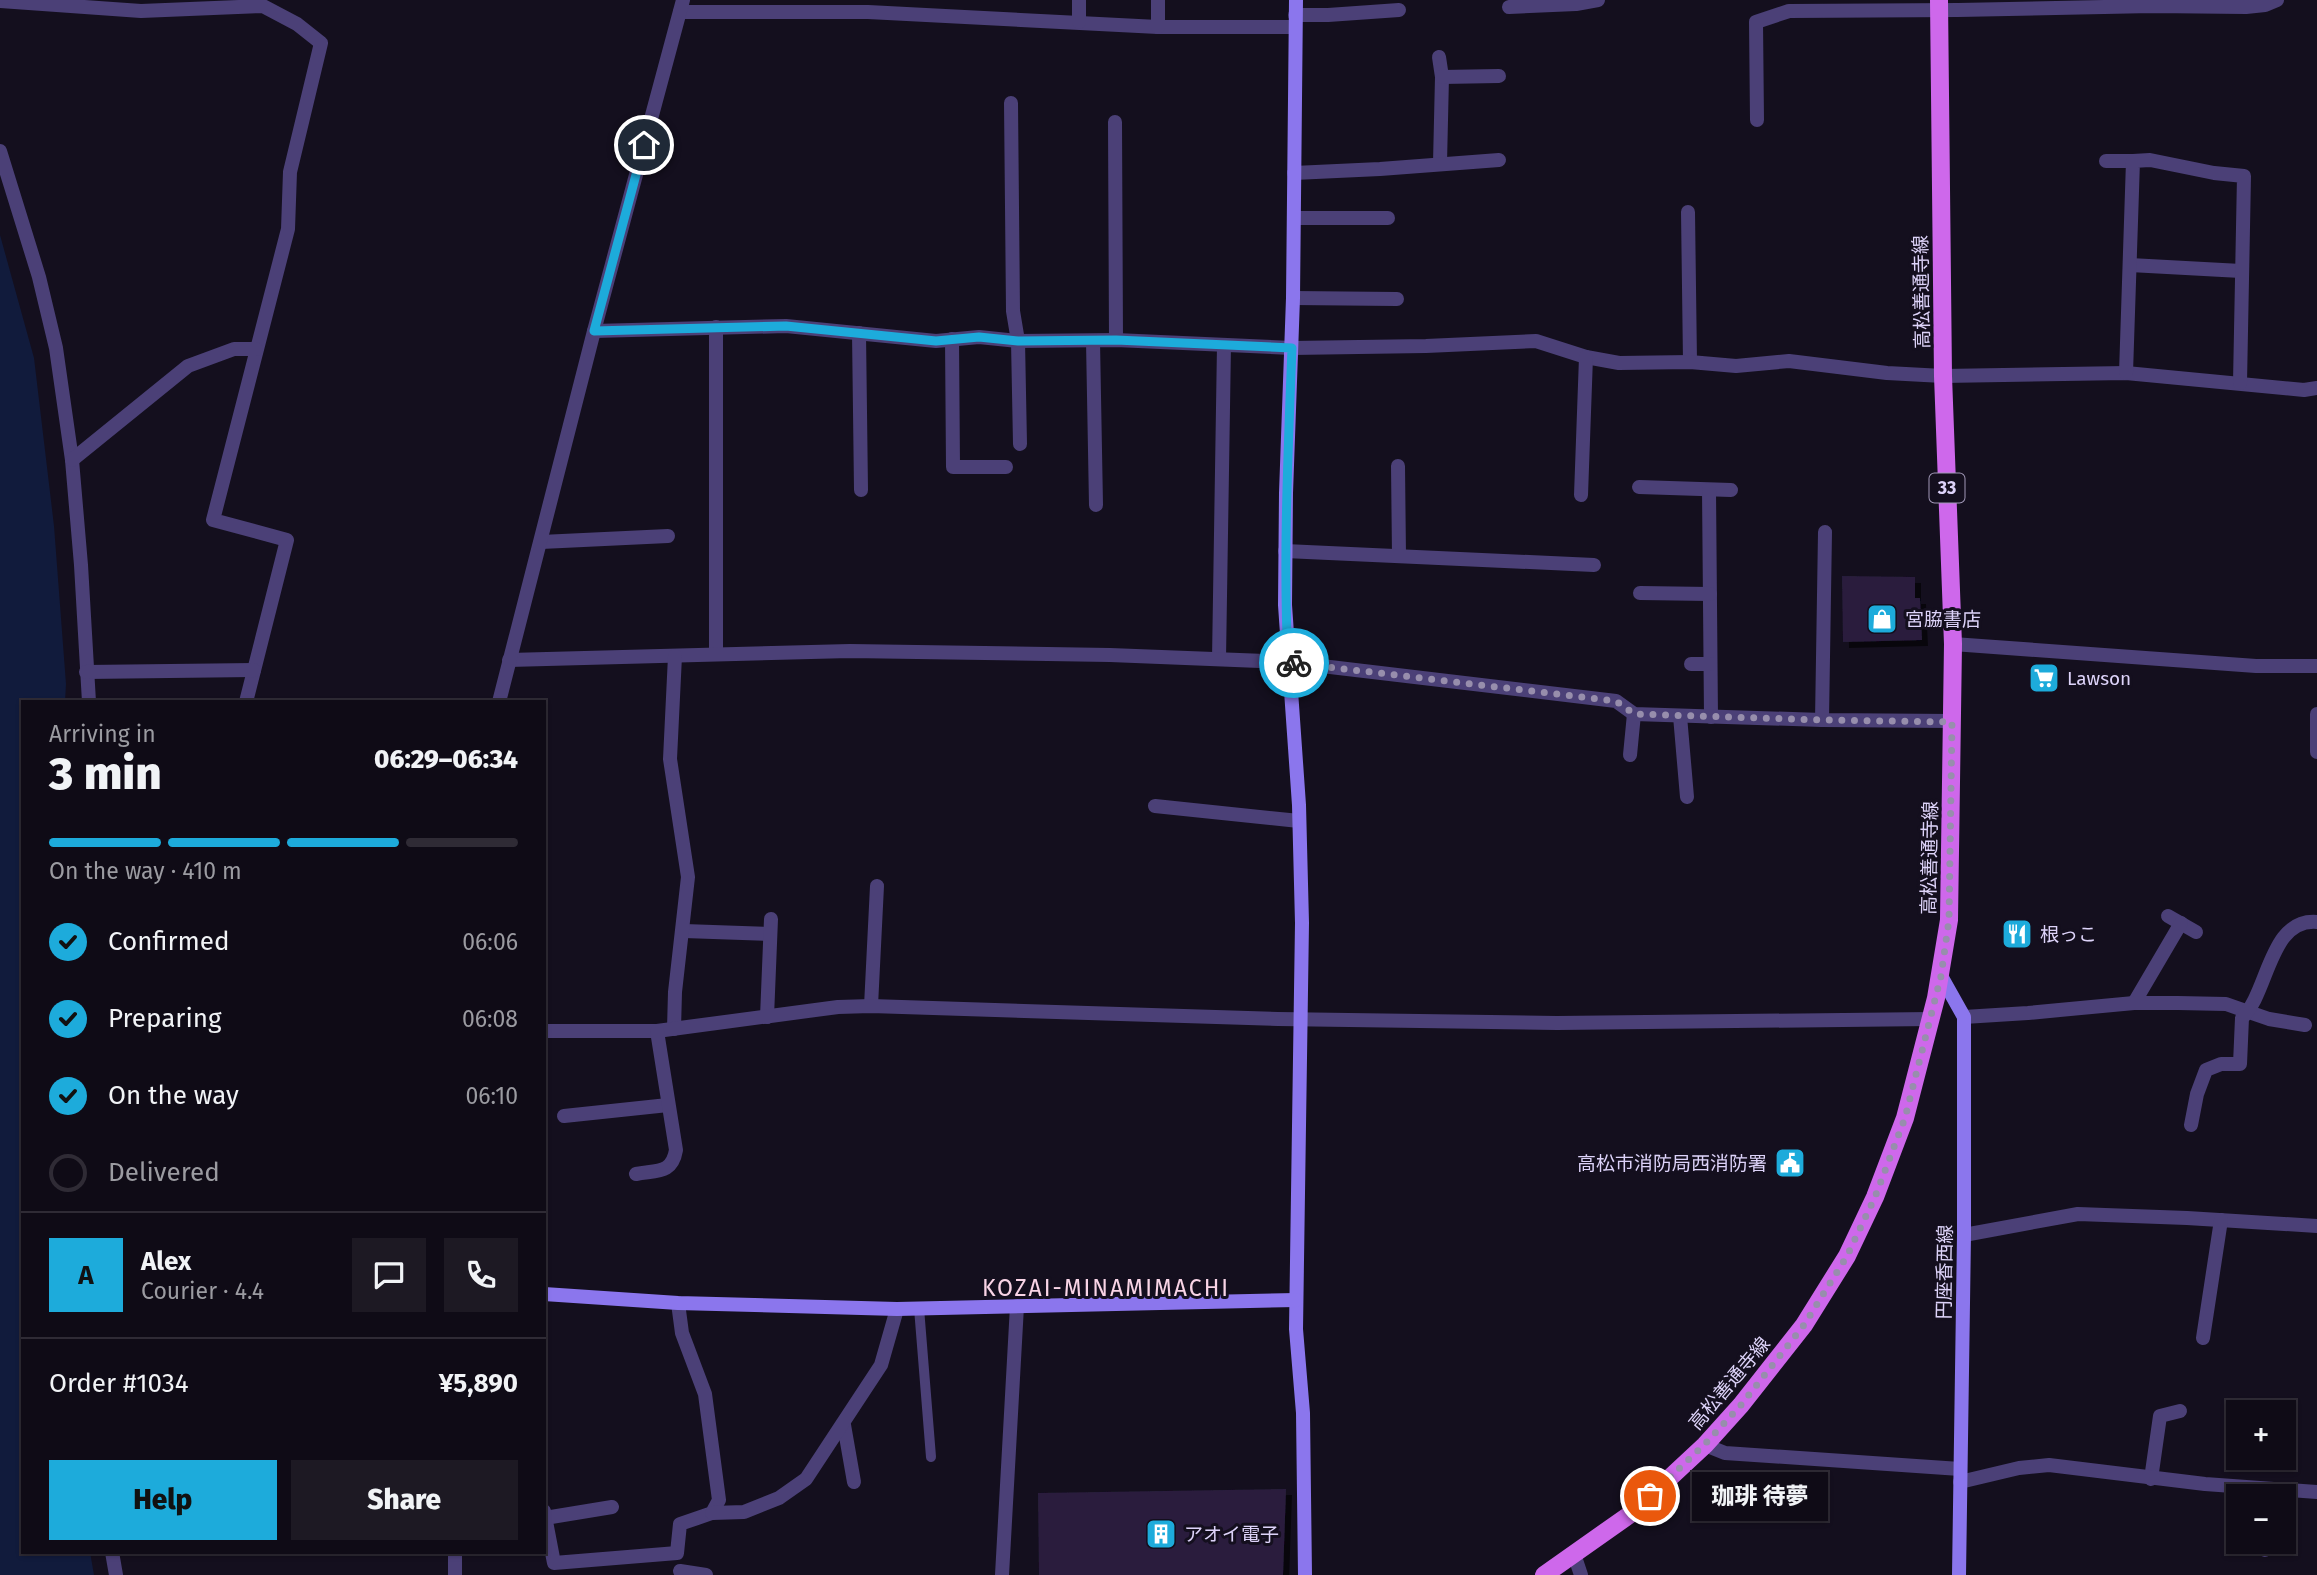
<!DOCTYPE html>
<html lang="en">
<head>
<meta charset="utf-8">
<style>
  :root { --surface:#0f0b16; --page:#1d1923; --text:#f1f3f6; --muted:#9b9ba1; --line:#2f2b35; --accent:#1dabdb }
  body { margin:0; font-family:"Fira Sans","Noto Sans JP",sans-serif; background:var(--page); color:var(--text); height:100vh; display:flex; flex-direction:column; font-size:26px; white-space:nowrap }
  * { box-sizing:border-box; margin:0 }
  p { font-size:23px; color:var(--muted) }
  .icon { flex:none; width:38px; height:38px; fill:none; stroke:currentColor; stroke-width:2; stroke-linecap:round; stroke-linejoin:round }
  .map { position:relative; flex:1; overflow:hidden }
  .drawer { position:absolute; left:21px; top:700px; width:525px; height:854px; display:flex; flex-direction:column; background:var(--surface); border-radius:0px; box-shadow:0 2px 5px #0004,0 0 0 2px var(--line) }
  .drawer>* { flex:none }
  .controls { position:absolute; left:2226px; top:1400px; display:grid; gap:14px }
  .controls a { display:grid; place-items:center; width:70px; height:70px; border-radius:0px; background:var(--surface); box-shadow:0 2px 5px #0004,0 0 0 2px var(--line); font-size:35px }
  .pin { position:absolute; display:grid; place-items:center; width:60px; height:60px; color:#fff; margin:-30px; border:4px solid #fff; border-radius:50%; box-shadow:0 2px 7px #0007 }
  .courier { position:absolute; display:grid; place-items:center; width:70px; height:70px; margin:-35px; border:5px solid #1dabdb; border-radius:50%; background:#fff; color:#222; box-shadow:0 2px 9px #0007 }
  .bubble { position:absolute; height:49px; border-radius:0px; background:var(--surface); box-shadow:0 2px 5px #0004,0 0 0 2px var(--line); font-size:23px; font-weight:800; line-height:49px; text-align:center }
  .headline em { font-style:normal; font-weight:800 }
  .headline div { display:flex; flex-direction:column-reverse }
  .headline { display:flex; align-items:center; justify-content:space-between; height:119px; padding:0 28px }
  h1 { font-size:46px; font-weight:800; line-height:52px }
  .bar { display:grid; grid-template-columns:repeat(4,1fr); gap:10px 7px; align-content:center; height:84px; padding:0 28px }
  .bar i { height:9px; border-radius:5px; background:var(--line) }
  .bar .on { background:var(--accent) }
  .bar p { grid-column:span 4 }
  .line { display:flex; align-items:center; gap:18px; padding:0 28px; border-top:2px solid var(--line) }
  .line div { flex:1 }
  .round { display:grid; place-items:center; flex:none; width:74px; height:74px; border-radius:0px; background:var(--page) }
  ol { padding:0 28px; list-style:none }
  li { display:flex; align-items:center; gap:21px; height:77px }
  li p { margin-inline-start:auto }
  li .icon { padding:7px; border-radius:50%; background:var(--accent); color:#111; stroke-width:4 }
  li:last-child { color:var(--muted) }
  li i { width:38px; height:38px; border:4px solid var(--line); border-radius:50% }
  .cta { display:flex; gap:14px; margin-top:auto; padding:14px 28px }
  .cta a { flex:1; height:80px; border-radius:0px; background:var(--accent); color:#111; font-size:28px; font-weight:800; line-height:80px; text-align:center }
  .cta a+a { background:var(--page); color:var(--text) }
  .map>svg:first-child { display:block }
  .water { fill:#111b3c }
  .building { fill:#291e3d; filter:url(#shadow) }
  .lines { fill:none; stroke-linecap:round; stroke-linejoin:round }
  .lane { stroke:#4b4077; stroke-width:10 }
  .street { stroke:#4b4077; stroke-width:14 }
  .secondary { stroke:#8b76ed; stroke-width:14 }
  .primary { stroke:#ce68eb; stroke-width:18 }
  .done { stroke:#978eac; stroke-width:7; stroke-dasharray:0 12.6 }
  .route { stroke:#1dabdb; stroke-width:9 }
  .labels { text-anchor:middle; stroke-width:6; stroke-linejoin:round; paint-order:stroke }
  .shield { fill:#140f1e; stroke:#a198b7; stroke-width:2 }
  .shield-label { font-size:18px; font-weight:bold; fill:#ddd3f9 }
  .street-label { font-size:19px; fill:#ddd3f9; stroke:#140f1e }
  .poi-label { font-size:19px; fill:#ddd3f9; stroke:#140f1e; text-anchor:start }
  .quarter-label { font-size:23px; letter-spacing:2px; fill:#f9d4e6; stroke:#140f1e }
</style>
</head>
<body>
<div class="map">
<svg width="2317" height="1575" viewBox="0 0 2317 1575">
  <defs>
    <filter id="shadow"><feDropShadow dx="6" dy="6" stdDeviation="0" flood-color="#0009"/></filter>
  </defs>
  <rect width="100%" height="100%" fill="#140f1e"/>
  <path class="water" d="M0,235L34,358L54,526L66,684L65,702H23V1552H90L94,1575H0Z"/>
  <g class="building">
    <path d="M1842,576L1915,577V598H1920L1922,640L1843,642Z"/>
    <path d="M1286,1489L1283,1575H1039L1038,1493Z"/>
  </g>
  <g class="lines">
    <path class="lane" d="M919,1308L931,1457"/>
    <g class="street">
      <path d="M0,1L141,11L263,6L297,24L321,43L290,172L288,229L213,520L287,540L246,702"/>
      <path d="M1509,7L1576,4L1598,0"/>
      <path d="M680,12H868L1158,27H1295"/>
      <path d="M1295,15H1328L1399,10"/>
      <path d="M1079,22V0"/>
      <path d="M1158,27V0"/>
      <path d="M1439,57L1442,77L1440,163"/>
      <path d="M1442,77L1499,76"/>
      <path d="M1011,103L1013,311L1018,341L1020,444"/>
      <path d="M1757,120L1756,22L1789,11L1958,10L2152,6L2246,7L2265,5L2277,0"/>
      <path d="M1115,122L1116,340"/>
      <path d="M0,151L39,277L56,348L72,460L81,565L89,702"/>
      <path d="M2106,161H2133"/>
      <path d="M1294,173L1380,169L1499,160"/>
      <path d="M1688,212L1690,362"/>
      <path d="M1294,218H1388"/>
      <path d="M2130,265L2241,271"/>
      <path d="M1293,298L1397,299"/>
      <path d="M594,331L786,326L936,341L979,337L1018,341L1116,340L1292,348L1426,346L1536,341L1586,357L1619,363L1690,362L1736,366L1789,361L1887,373L1943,376L2126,373L2304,390L2317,388"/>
      <path d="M859,333L861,490"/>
      <path d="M952,339L953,467H1006"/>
      <path d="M1093,341L1096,505"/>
      <path d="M2126,373L2133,161L2150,160L2214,173L2244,176L2240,383"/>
      <path d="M72,460L188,366L234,349H256"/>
      <path d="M1398,466L1399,556"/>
      <path d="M1639,487L1731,490"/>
      <path d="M1709,490L1711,717"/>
      <path d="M1581,495L1586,357"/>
      <path d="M541,542L668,536"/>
      <path d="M1285,551L1594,565"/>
      <path d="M1640,593L1710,594"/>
      <path d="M1953,644L2256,666H2317"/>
      <path d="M716,654V327"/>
      <path d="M1219,659L1224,345"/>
      <path d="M509,660L850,651L1110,655L1288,662L1616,701L1634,714L1822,720L1952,721"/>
      <path d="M1691,664H1710"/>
      <path d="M86,672L254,670"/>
      <path d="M499,702L594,331L683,0"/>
      <path d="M2317,714V752"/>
      <path d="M1680,716L1687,797"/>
      <path d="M1822,720L1825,532"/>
      <path d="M1630,755L1634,714"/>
      <path d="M1155,806L1299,821"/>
      <path d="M2168,916L2196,932"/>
      <path d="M684,931L770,934"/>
      <path d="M2134,1003L2181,923"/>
      <path d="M871,1006L877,886"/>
      <path d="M767,1017L771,919"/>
      <path d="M1964,1017L2028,1013L2134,1003H2178L2226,1004L2269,1019L2305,1025"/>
      <path d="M674,1029L675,992L688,877L670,759L675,656"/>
      <path d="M544,1031H657L838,1007L871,1006L1278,1019L1557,1023L1931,1019"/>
      <path d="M564,1116L668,1105"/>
      <path d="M2191,1125L2197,1094L2206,1070L2221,1064H2240L2242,1018C2269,992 2269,918 2317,922"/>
      <path d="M636,1174C657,1170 672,1174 676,1150L657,1031"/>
      <path d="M1964,1235L2078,1214L2187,1218L2317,1226"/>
      <path d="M2203,1338L2221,1220"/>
      <path d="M844,1425L854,1482"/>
      <path d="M1705,1445L1725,1453L1960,1469"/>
      <path d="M2151,1479L2160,1416L2180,1411"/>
      <path d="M1960,1482L2019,1468L2049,1465L2205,1484L2317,1492"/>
      <path d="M544,1511L554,1563L677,1553L680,1524L712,1513L719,1500L705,1394L682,1333L678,1303"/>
      <path d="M712,1513L744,1512L779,1498L806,1479L881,1365L897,1309"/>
      <path d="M545,1518L612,1507"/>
      <path d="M2265,1550L2266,1542"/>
      <path d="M112,1552L116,1575"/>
      <path d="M455,1552V1575"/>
      <path d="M1574,1554L1581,1575"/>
      <path d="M680,1571L706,1575"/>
      <path d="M1002,1575L1017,1306"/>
    </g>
    <g class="secondary">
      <path d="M1296,0L1293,298L1286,493L1285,605L1299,805L1302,923L1296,1329L1303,1413L1305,1575"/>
      <path d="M1941,976L1964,1017V1235L1959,1575"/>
      <path d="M544,1294L678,1303L897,1309L1296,1300"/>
    </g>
    <path class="primary" d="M1544,1575L1632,1513L1705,1445L1741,1405L1804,1325L1847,1256L1875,1197L1905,1118L1936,998L1949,920L1953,644L1943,376L1939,0"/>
  </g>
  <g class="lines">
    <path class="done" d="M1294,663L1616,701L1634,714L1822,720L1952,722L1949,920L1941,976L1905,1118L1875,1197L1847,1256L1804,1325L1741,1405L1704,1445L1650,1496"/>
    <path class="route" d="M644,145L594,331L786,326L936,341L979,337L1018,341L1116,340L1292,348C1288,453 1283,557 1288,662L1294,663"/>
  </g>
  <defs>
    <g id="shop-square" transform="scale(1.575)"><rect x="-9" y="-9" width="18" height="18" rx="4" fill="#1dabdb" stroke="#140f1e"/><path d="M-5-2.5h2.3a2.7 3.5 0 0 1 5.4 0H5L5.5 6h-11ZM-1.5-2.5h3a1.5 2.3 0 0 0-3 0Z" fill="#fff"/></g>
    <g id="supermarket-square" transform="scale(1.575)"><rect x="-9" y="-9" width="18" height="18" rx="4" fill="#1dabdb" stroke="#140f1e"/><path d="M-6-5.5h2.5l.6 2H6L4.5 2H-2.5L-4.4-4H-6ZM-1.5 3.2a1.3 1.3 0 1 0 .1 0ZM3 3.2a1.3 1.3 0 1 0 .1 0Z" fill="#fff"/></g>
    <g id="restaurant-square" transform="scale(1.575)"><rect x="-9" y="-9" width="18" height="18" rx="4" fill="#1dabdb" stroke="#140f1e"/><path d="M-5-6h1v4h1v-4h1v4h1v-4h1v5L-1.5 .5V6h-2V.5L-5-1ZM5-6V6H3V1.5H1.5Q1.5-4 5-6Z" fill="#fff"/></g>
    <g id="civic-square" transform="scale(1.575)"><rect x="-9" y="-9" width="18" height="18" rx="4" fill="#1dabdb" stroke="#140f1e"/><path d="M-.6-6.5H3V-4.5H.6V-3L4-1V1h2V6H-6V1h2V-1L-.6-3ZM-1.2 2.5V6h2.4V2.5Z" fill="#fff"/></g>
    <g id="building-square" transform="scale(1.575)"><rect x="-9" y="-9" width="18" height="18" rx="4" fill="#1dabdb" stroke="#140f1e"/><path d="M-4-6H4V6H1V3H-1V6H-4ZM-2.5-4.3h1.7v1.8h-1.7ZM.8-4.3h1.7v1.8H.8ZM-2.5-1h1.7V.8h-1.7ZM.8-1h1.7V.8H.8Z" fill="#fff"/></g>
  </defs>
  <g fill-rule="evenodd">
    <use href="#shop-square" x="1882" y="619"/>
    <use href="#supermarket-square" x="2044" y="678"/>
    <use href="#restaurant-square" x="2017" y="934"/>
    <use href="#civic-square" x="1790" y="1163"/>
    <use href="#building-square" x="1161" y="1534"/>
  </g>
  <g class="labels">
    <rect class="shield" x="1929.5" y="473.5" width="35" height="29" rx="5"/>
    <g class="shield-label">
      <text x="1947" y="494">33</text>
    </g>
    <g class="street-label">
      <text transform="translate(1921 292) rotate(-91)" y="7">高松善通寺線</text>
      <text transform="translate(1929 858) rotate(-89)" y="7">高松善通寺線</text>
      <text transform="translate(1944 1272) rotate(-89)" y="7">円座香西線</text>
      <text transform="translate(1729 1383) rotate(-50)" y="7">高松善通寺線</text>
    </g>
    <g class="poi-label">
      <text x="1905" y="626">宮脇書店</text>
      <text x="2067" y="685">Lawson</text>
      <text x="2040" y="941">根っこ</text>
      <text x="1767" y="1170" text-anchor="end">高松市消防局西消防署</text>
      <text x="1184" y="1541">アオイ電子</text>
    </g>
    <g class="quarter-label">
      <text x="1106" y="1296">KOZAI-MINAMIMACHI</text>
    </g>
  </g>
</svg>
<div class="controls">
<a>+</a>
<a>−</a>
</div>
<div class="pin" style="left:1650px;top:1496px;background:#ea580c"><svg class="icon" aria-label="bag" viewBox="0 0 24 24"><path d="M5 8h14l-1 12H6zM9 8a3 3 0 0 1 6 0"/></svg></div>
<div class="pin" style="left:644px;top:145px;background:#1f2937"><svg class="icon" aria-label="home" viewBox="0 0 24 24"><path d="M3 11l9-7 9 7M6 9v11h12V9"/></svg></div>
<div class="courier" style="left:1294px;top:663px"><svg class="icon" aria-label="bike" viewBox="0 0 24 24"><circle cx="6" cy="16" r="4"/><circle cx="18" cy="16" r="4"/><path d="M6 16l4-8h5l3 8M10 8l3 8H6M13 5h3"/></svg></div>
<div class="bubble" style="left:1692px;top:1472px;width:136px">珈琲 待夢</div>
<section class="drawer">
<div class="headline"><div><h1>3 min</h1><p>Arriving in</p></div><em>06:29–06:34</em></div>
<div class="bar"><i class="on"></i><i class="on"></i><i class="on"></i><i></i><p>On the way · 410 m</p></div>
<ol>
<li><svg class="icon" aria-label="check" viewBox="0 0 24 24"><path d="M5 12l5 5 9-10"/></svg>Confirmed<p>06:06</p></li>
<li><svg class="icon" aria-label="check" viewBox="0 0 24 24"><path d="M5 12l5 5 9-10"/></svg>Preparing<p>06:08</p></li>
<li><svg class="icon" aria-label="check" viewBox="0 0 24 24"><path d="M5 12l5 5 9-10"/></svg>On the way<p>06:10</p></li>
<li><i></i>Delivered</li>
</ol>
<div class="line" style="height:126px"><b class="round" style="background:var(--accent);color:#111">A</b><div><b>Alex</b><p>Courier · 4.4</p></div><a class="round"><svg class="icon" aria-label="chat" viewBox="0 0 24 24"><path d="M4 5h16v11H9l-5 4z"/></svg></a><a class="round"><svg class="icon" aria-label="phone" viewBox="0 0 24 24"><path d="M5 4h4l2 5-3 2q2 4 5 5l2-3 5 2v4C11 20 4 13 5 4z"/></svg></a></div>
<div class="line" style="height:91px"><div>Order #1034</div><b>¥5,890</b></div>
<div class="cta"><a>Help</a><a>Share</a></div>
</section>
</div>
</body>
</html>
